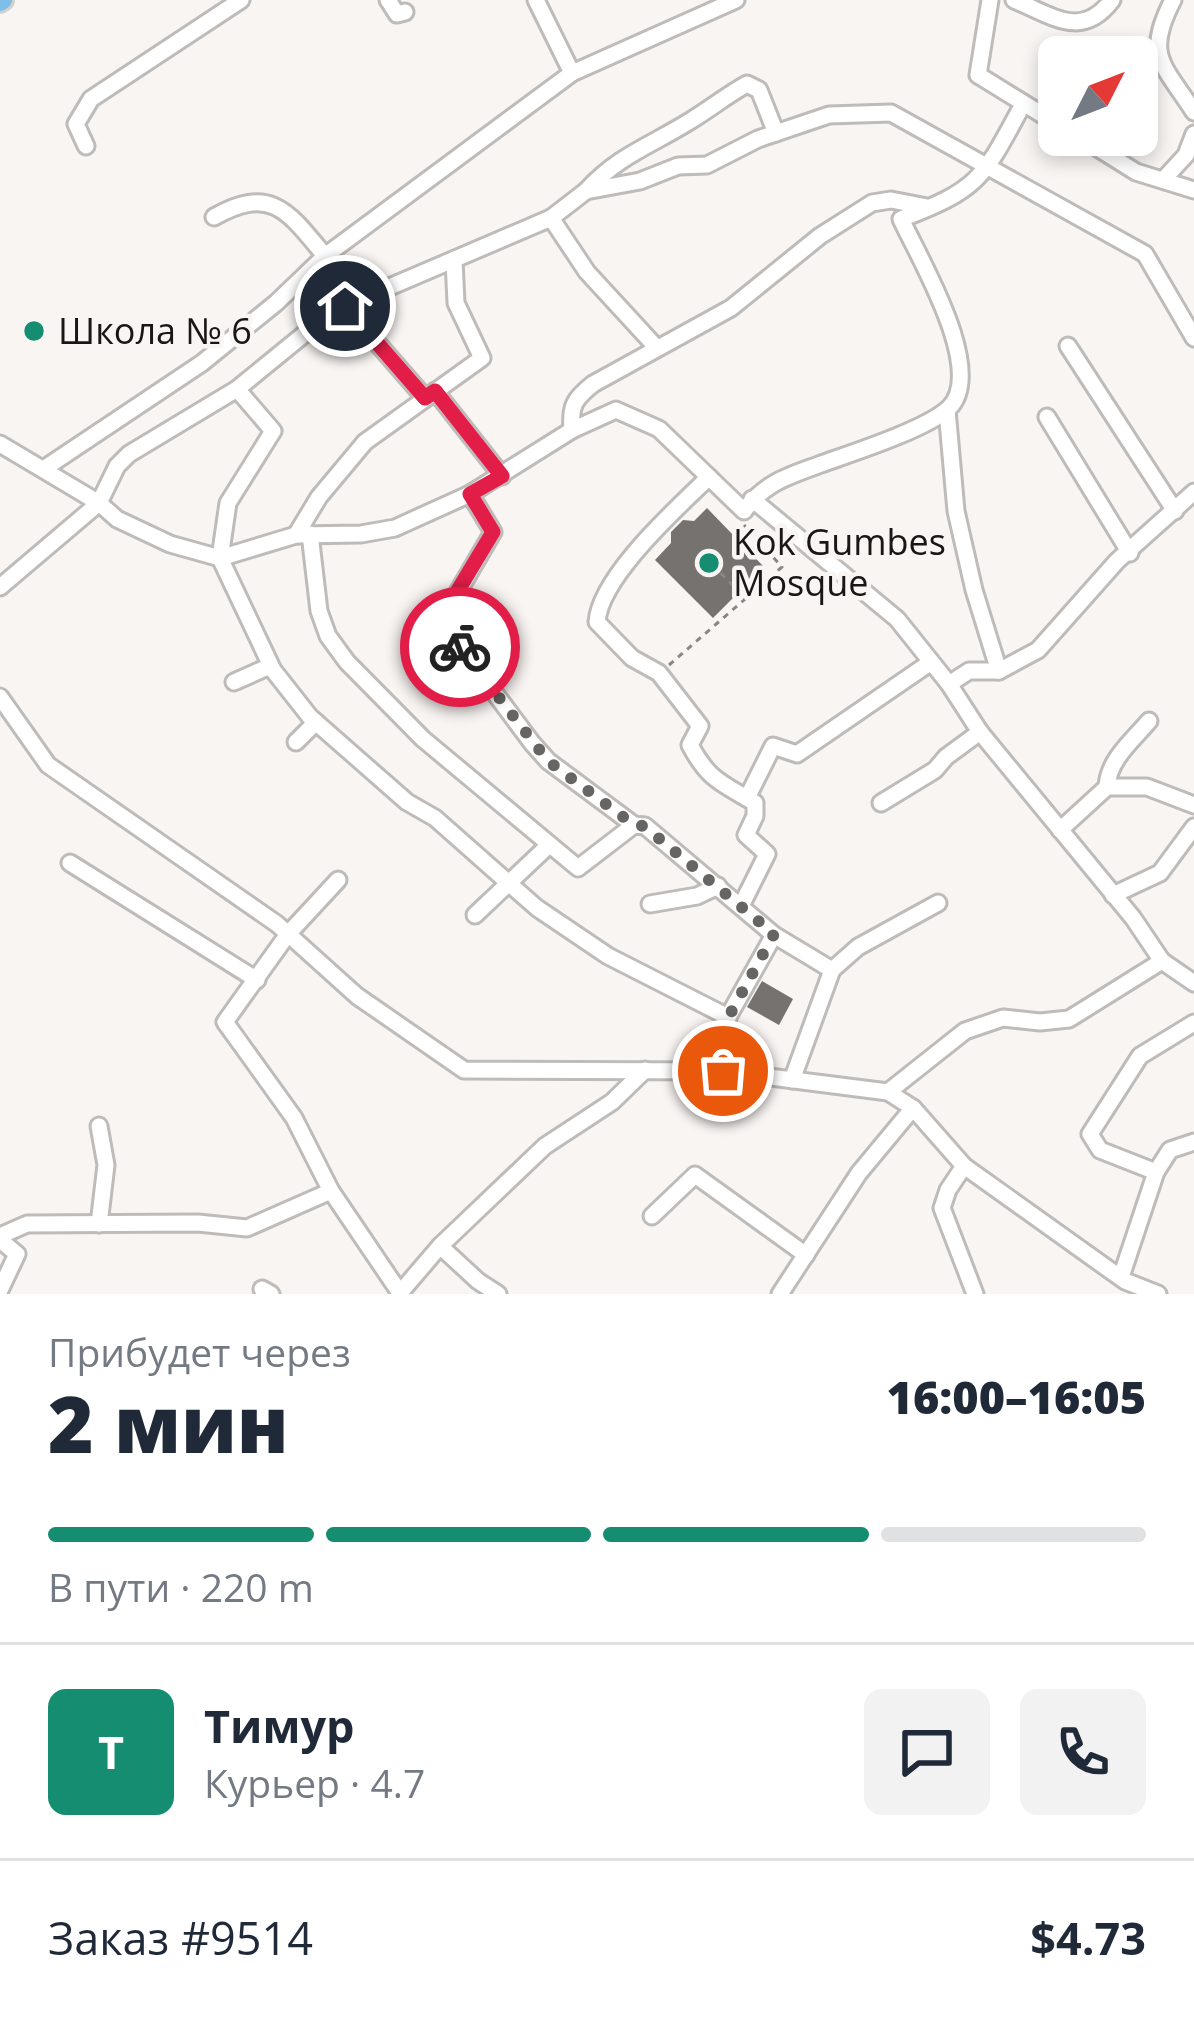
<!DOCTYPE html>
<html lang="ru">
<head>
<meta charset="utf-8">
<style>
  :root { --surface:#fff; --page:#f2f2f3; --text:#1f2937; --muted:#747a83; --line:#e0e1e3; --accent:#148d71 }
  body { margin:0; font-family:"Open Sans",sans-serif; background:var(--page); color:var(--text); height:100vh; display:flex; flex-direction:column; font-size:45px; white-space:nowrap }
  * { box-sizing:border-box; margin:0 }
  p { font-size:39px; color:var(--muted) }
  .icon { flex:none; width:66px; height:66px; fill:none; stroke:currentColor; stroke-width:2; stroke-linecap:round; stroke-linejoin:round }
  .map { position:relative; height:1294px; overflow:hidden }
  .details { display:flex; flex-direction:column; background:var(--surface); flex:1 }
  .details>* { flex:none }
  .needle { width:78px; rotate:48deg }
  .controls { position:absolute; left:1038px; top:36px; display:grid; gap:24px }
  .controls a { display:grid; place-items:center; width:120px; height:120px; border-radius:18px; background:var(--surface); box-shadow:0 6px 18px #0003; font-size:60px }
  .pin { position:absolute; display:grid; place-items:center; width:102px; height:102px; color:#fff; margin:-51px; border:6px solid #fff; border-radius:50%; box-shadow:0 3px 12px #0007 }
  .courier { position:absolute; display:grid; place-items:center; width:120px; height:120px; margin:-60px; border:9px solid #e11d48; border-radius:50%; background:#fff; color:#222; box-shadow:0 3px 15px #0007 }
  .overview em { font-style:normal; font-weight:800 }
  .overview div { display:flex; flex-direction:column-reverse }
  .overview { display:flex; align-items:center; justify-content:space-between; height:204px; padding:0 48px }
  h1 { font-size:78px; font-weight:800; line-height:90px }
  .bar { display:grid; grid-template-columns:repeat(4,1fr); gap:18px 12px; align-content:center; height:144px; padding:0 48px }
  .bar i { height:15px; border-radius:9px; background:var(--line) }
  .bar .active { background:var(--accent) }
  .bar p { grid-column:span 4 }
  .line { display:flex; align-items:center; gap:30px; padding:0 48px; border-top:3px solid var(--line) }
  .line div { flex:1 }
  .round { display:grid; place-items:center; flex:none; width:126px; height:126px; border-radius:18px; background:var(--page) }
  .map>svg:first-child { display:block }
  .building { fill:#757270 }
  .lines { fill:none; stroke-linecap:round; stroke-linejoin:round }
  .minor-casing { stroke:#bfbbb9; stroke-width:21 }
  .major-casing { stroke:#d1d1d0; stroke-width:24 }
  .path { stroke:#898685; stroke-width:3; stroke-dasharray:6 6; stroke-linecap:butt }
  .minor { stroke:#fff; stroke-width:15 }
  .major { stroke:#7fbee9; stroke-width:18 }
  .done { stroke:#676563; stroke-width:12; stroke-dasharray:0 21.6 }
  .route { stroke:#e11d48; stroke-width:15 }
  .poi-dot { fill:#148d71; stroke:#f9f5f3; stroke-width:4.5 }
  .labels { text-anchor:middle; stroke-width:9; stroke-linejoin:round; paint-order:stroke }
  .poi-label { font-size:36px; fill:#181716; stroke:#f9f5f3; text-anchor:start }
</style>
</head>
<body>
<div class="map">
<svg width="1194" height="1294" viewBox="0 0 1194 1294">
  <rect width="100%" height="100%" fill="#f9f5f3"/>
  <g class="building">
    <path d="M707,508L764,567L713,618L655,560L671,543V532L683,520L694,521Z"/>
    <path d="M762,981L793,999L779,1025L747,1007Z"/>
  </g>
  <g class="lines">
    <g class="minor-casing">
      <g id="minor">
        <path d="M388,0L397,14L405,12"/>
        <path d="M536,0L572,73"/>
        <path d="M990,0L978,75L1059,125"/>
        <path d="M1014,0C1053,16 1082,40 1112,0"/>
        <path d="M1173,0C1144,56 1163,64 1194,112"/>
        <path d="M1077,135L1136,172L1194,190"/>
        <path d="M86,146L76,124L91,99L241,0"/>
        <path d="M1163,180L1186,155L1194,134"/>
        <path d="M586,191C619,155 650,146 690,121C710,109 727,95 747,84L759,90L776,133"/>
        <path d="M214,217C271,185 288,211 325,256"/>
        <path d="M551,218L587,272L656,347"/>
        <path d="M345,306L425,398"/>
        <path d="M1068,346L1175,511"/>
        <path d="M237,389L273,431L228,503L220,558L273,670L310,717L407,802L435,818L537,908L608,956L728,1017"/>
        <path d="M435,391L502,476"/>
        <path d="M947,410L956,511L974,590L999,671"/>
        <path d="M1047,417L1130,553"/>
        <path d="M572,430C570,406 574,399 593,384L731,308L820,236L872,203L891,200L927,207"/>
        <path d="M0,444L99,503L117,519L170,544L220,558L296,535L361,534L395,528L470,494L572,430L616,410L659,429L744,511C765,482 789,476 821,464C852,453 927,429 949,408C987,371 919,258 901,219C980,189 983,178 1022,106"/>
        <path d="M45,468L202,363L276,303L325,256L572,73L736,0"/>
        <path d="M709,477C676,509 600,577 597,622L632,658L659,673L700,726L690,745C709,781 722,783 755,803V816L746,835L767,854L741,906"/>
        <path d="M470,494L493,532L441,621L532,743L548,761L634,825L645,826L774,935L832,970"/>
        <path d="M752,499L897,619L949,684L980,732L1133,918L1162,961L1194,983"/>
        <path d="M310,534L319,611L328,636L347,662L423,739L578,868L634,825"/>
        <path d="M296,535L319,497L365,442L482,358L456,303L454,260"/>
        <path d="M0,587L99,503L117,466L129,454L237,389L324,318L345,306L551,218L586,191L640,181L678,166L707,165L758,139L829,115L891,113L1145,254L1194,338"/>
        <path d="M234,682L270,666"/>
        <path d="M949,684L969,671H999L1038,650L1117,561L1194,492"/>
        <path d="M0,697L48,765L277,924L357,996L464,1070L723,1071L888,1092L913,1108L964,1166L1125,1281L1158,1294"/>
        <path d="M296,742L316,722"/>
        <path d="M1107,787C1108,760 1133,740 1149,721"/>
        <path d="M747,798L773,746L797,754L931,662"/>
        <path d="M881,803L935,770L946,757L980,732"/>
        <path d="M1060,830L1107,787H1147L1194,805"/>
        <path d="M70,863L257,980"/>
        <path d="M338,880L288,934L225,1022L294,1118L331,1191L400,1293"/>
        <path d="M1113,895L1160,873L1194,827"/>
        <path d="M650,904L697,896L718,886"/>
        <path d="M475,915L549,845"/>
        <path d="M723,1071L728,1017L774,935"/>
        <path d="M792,1080L832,970L858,947L938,903"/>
        <path d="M888,1092L965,1031L1003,1018L1040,1022L1069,1019L1162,961"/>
        <path d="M99,1126L106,1165L99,1224"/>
        <path d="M964,1166L948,1190L942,1208L975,1294"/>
        <path d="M1156,1172L1100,1150L1090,1134L1140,1056L1194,1023"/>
        <path d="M652,1216L695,1175L806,1255"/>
        <path d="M0,1236L27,1224L198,1223L247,1228L331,1191"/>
        <path d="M0,1240L17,1254L0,1290"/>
        <path d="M440,1246L478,1281L498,1294"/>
        <path d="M1121,1277L1156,1172L1170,1150L1194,1142"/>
        <path d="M262,1289L271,1294"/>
        <path d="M399,1294L440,1246L545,1146L612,1102L645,1070"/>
        <path d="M780,1294L859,1173L913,1108"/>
      </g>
    </g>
    <g class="major-casing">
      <path id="major" d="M0,2L3,0"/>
    </g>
    <g class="path">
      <path d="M704,556L746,599"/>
      <path d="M669,665L782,567L744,525"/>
    </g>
    <use href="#minor" class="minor"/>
    <use href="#major" class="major"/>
  </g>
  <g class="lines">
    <path class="done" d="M460,647L548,761L634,825L644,826L774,934L728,1018L723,1071"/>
    <path class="route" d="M345,306L425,398L435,391L502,476L470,494L493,532L442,617L443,626L460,647"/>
  </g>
  <g class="poi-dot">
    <circle cx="34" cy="331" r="12"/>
    <circle cx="709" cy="563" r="12"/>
  </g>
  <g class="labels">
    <g class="poi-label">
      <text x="58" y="344">Школа № 6</text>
      <text x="733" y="555">Kok Gumbes<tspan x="733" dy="41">Mosque</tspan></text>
    </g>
  </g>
</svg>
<div class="controls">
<a><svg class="needle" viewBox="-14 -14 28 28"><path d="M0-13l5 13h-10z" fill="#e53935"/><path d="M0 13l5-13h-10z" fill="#747a83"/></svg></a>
</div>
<div class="pin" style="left:723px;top:1071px;background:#ea580c"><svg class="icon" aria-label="bag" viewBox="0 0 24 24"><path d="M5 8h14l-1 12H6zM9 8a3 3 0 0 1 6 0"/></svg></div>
<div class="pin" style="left:345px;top:306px;background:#1f2937"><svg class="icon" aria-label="home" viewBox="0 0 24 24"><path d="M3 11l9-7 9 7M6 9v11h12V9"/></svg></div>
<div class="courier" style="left:460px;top:647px"><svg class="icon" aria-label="bike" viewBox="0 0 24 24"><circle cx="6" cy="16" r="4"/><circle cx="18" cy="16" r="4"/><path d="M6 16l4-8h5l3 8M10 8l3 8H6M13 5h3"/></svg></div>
</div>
<section class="details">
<div class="overview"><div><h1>2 мин</h1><p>Прибудет через</p></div><em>16:00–16:05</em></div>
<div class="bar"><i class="active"></i><i class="active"></i><i class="active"></i><i></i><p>В пути · 220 m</p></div>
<div class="line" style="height:216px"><b class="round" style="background:var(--accent);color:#fff">Т</b><div><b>Тимур</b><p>Курьер · 4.7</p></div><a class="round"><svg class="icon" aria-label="chat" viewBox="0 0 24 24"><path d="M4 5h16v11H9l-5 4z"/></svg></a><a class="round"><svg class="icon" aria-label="phone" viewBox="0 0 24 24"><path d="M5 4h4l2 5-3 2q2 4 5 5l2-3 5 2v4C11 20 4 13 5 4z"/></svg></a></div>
<div class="line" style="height:156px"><div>Заказ #9514</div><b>$4.73</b></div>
</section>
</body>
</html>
